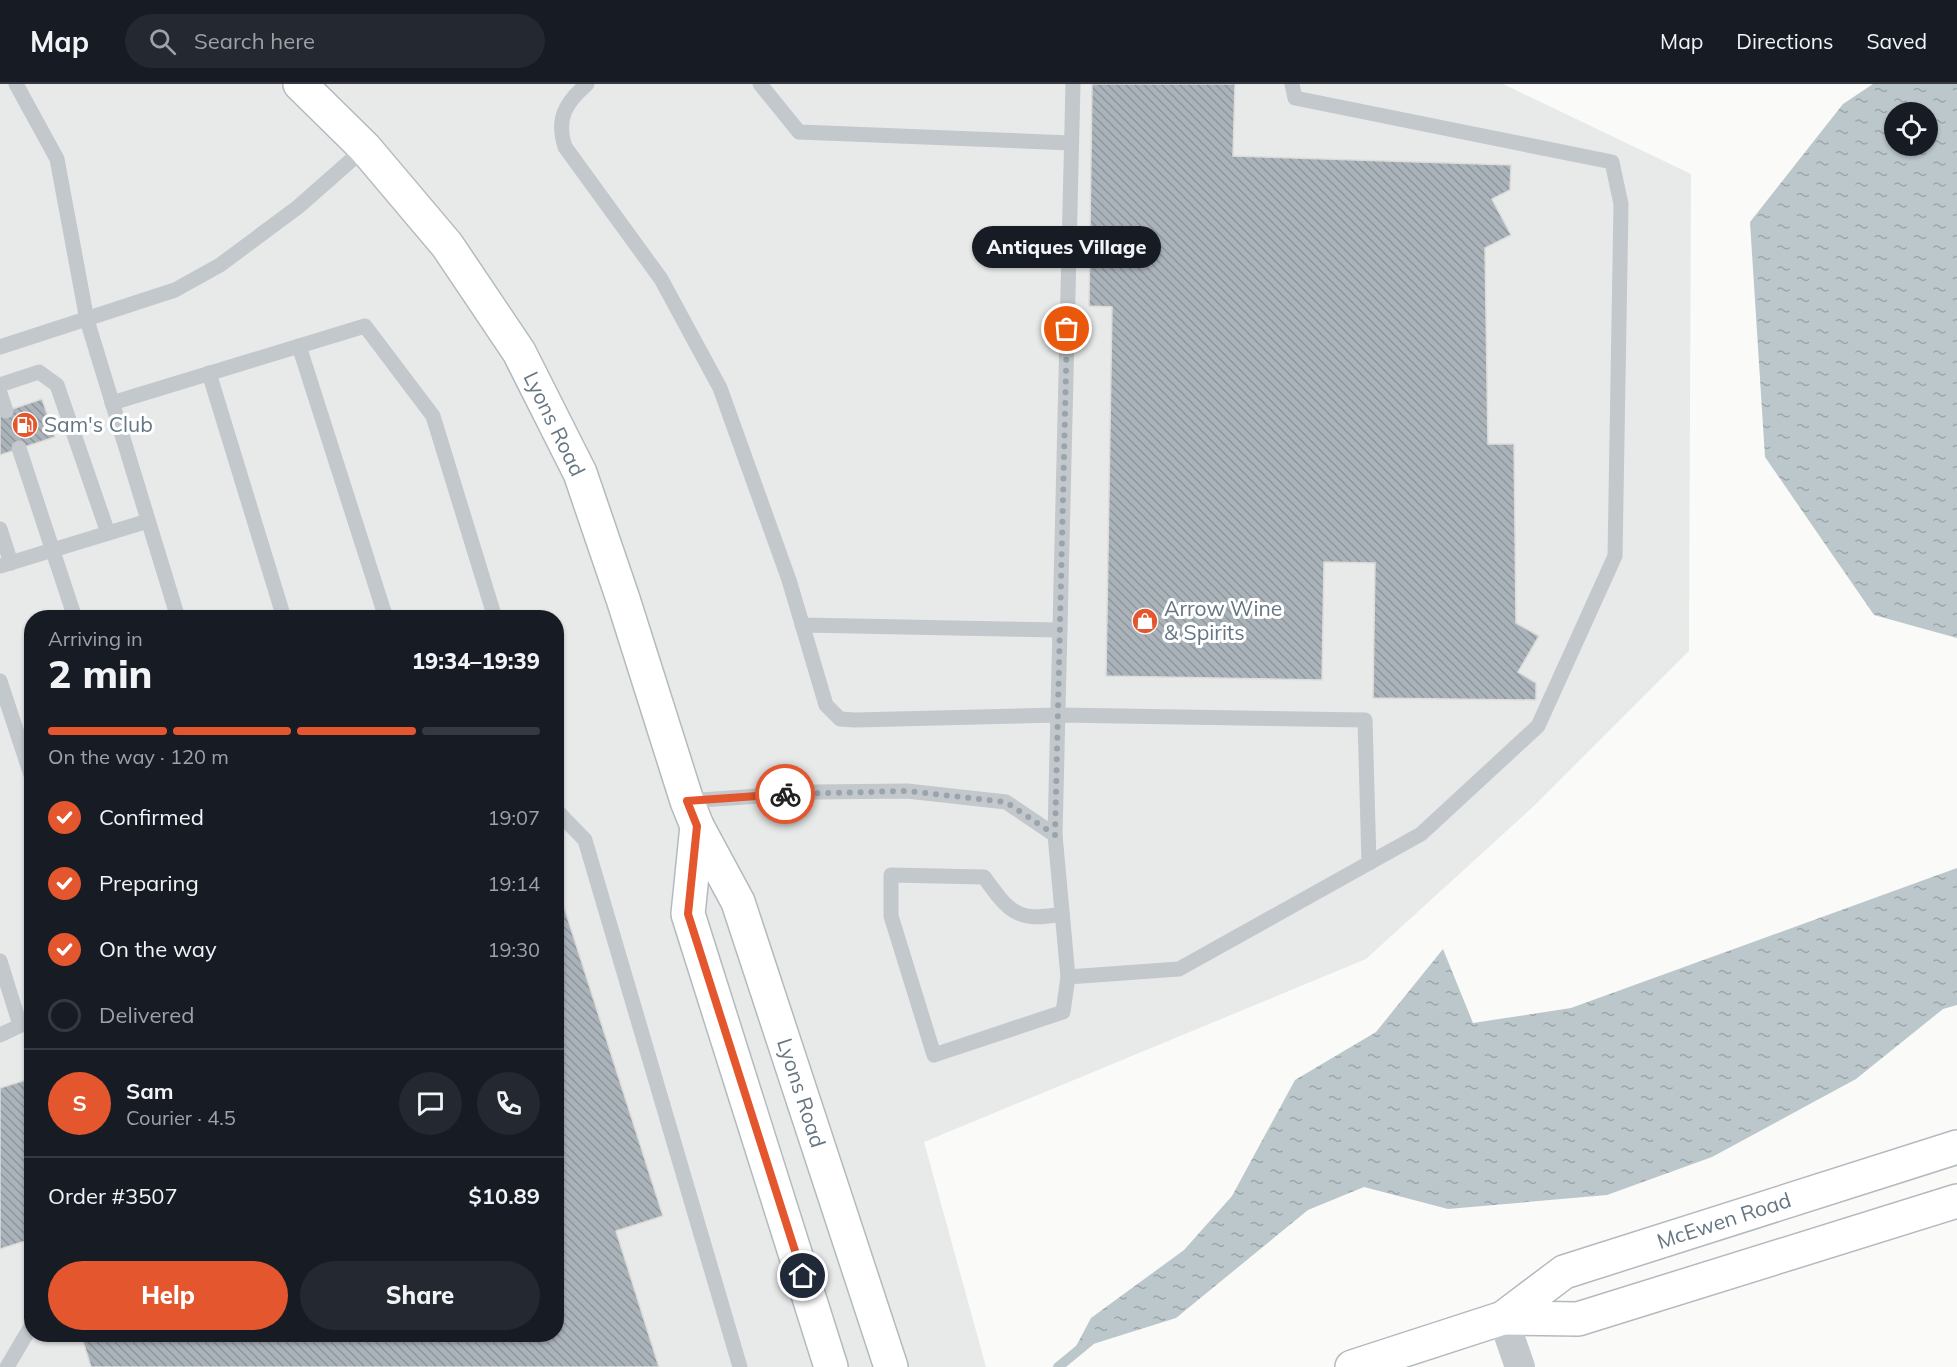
<!DOCTYPE html>
<html lang="en">
<head>
<meta charset="utf-8">
<style>
  :root { --surface:#171b24; --page:#242831; --text:#f1f3f6; --muted:#9ea1a6; --line:#363941; --accent:#e4572e }
  body { margin:0; font-family:Mulish,sans-serif; background:var(--page); color:var(--text); height:100vh; display:flex; flex-direction:column; font-size:22px; white-space:nowrap }
  * { box-sizing:border-box; margin:0 }
  p { font-size:20px; color:var(--muted) }
  .icon { flex:none; width:33px; height:33px; fill:none; stroke:currentColor; stroke-width:2; stroke-linecap:round; stroke-linejoin:round }
  .map { position:relative; flex:1; overflow:hidden }
  .drawer { position:absolute; left:24px; top:526px; width:540px; height:732px; display:flex; flex-direction:column; background:var(--surface); border-radius:24px; box-shadow:0 2px 4px #0004 }
  .drawer>* { flex:none }
  .fabs { position:absolute; left:1884px; top:18px; display:grid; gap:12px }
  .fabs a { display:grid; place-items:center; width:54px; height:54px; border-radius:50%; background:var(--surface); box-shadow:0 2px 4px #0004; font-size:30px }
  .pin { position:absolute; display:grid; place-items:center; width:51px; height:51px; color:#fff; margin:-26px; border:3px solid #fff; border-radius:50%; box-shadow:0 2px 6px #0007 }
  .courier { position:absolute; display:grid; place-items:center; width:60px; height:60px; margin:-30px; border:4px solid #e4572e; border-radius:50%; background:#fff; color:#222; box-shadow:0 2px 8px #0007 }
  .bubble { position:absolute; height:42px; border-radius:21px; background:var(--surface); box-shadow:0 2px 4px #0004; font-size:20px; font-weight:800; line-height:42px; text-align:center }
  .overview em { font-style:normal; font-weight:800 }
  .overview div { display:flex; flex-direction:column-reverse }
  .overview { display:flex; align-items:center; justify-content:space-between; height:102px; padding:0 24px }
  h1 { font-size:39px; font-weight:800; line-height:45px }
  .bar { display:grid; grid-template-columns:repeat(4,1fr); gap:9px 6px; align-content:center; height:72px; padding:0 24px }
  .bar i { height:8px; border-radius:4px; background:var(--line) }
  .bar .current { background:var(--accent) }
  .bar p { grid-column:span 4 }
  .line { display:flex; align-items:center; gap:15px; padding:0 24px; border-top:2px solid var(--line) }
  .line div { flex:1 }
  .round { display:grid; place-items:center; flex:none; width:63px; height:63px; border-radius:32px; background:var(--page) }
  ol { padding:0 24px; list-style:none }
  li { display:flex; align-items:center; gap:18px; height:66px }
  li p { margin-inline-start:auto }
  li .icon { padding:6px; border-radius:50%; background:var(--accent); color:#fff; stroke-width:4 }
  li:last-child { color:var(--muted) }
  li i { width:33px; height:33px; border:3px solid var(--line); border-radius:50% }
  .action { display:flex; gap:12px; margin-top:auto; padding:12px 24px }
  .action a { flex:1; height:69px; border-radius:36px; background:var(--accent); color:#fff; font-size:24px; font-weight:800; line-height:69px; text-align:center }
  .action a+a { background:var(--page); color:var(--text) }
  header { display:flex; align-items:center; gap:36px; box-sizing:border-box; height:84px; padding:0 30px; background:var(--surface); border-bottom:2px solid var(--line) }
  header strong { font-size:28px }
  nav { display:flex; gap:33px; margin-inline-start:auto; font-size:21px }
  .search { width:420px; height:54px; background:var(--page); display:flex; align-items:center; gap:15px; box-sizing:border-box; padding:0 21px; border-radius:33px; color:var(--muted); font-size:22px }
  .map>svg:first-child { display:block }
  .built { fill:#e8e9e9; fill-rule:evenodd }
  .water { fill:url(#water-ripples); fill-rule:evenodd }
  .lines { fill:none; stroke-linecap:round; stroke-linejoin:round }
  .stream { stroke:#bbc7cb; stroke-width:10 }
  .building { fill:url(#building-back-hatch); stroke:#dcdcda; stroke-width:1.5 }
  .secondary-casing { stroke:#b3babf; stroke-width:36 }
  .lane { stroke:#c3c8cc; stroke-width:15 }
  .street { stroke:#c3c8cc; stroke-width:30 }
  .secondary { stroke:#fff; stroke-width:33 }
  .done { stroke:#99a4ac; stroke-width:6; stroke-dasharray:0 10.8 }
  .route { stroke:#e4572e; stroke-width:8 }
  .labels { text-anchor:middle; stroke-width:6; stroke-linejoin:round; paint-order:stroke }
  .street-label { font-size:21px; fill:#657683; stroke:#fff }
  .poi-label { font-size:21px; fill:#657683; stroke:#fff; text-anchor:start }
</style>
</head>
<body>
<header>
<strong>Map</strong>
<div class="search"><svg class="icon" aria-label="search" viewBox="0 0 24 24"><circle cx="10" cy="10" r="6"/><path d="M15 15l6 6"/></svg>Search here</div>
<nav><a>Map</a><a>Directions</a><a>Saved</a></nav>
</header>
<div class="map">
<svg width="1957" height="1283" viewBox="0 0 1957 1283">
  <defs>
    <pattern id="water-ripples" width="26" height="14" patternUnits="userSpaceOnUse" patternTransform="scale(1.5)"><rect width="26" height="14" fill="#bbc7cb"/><path d="M2 4q2-2 4 0t4 0M15 11q2-2 4 0t4 0" fill="none" stroke="#9ca6aa"/></pattern>
    <pattern id="building-back-hatch" width="6" height="6" patternUnits="userSpaceOnUse" patternTransform="scale(1.5)"><rect width="6" height="6" fill="#aab3b9"/><path d="M-1 5l2 2M0 0l6 6M5-1l2 2" fill="none" stroke="#8e969c"/></pattern>
  </defs>
  <rect width="100%" height="100%" fill="#fafaf8"/>
  <path class="built" d="M0,0H1503L1691,90L1689,567L1535,721L1366,875L924,1058L986,1283H0ZM32,534H556V1251H32Z"/>
  <g class="water">
    <path d="M1873,0H1957V554L1874,531L1765,373L1750,138L1843,20ZM1894,28H1928V62H1894Z"/>
    <path d="M1957,784V921L1943,925L1856,995L1712,1073L1607,1111L1448,1125L1364,1103L1308,1126L1176,1234L1074,1266L1091,1234L1184,1166L1232,1112L1295,996L1376,948L1443,865L1473,939L1571,924Z"/>
  </g>
  <g class="lines">
    <path class="stream" d="M1058,1283L1091,1256"/>
  </g>
  <g class="building">
    <path d="M1092,0H1235L1233,72L1511,81L1510,106L1492,115L1511,151L1485,164L1488,360H1514L1516,539L1539,552L1518,588L1536,599V616L1373,614L1375,479L1324,478L1322,596L1106,592L1112,223L1089,222Z"/>
    <path d="M42,315L55,353L0,371V329Z"/>
    <path d="M556,798L663,1132L616,1147L659,1283H91L81,1251H556Z"/>
    <path d="M32,994V1155L0,1165V1004Z"/>
  </g>
  <g class="lines">
    <g class="secondary-casing">
      <g id="secondary">
        <path d="M300,0L365,64L447,161L519,268L580,389L623,515L687,717L697,742L738,818L891,1283"/>
        <path d="M697,742L688,830L831,1283"/>
        <path d="M1503,1234L1578,1235L1957,1117"/>
        <path d="M1352,1283L1503,1234L1564,1188L1957,1063"/>
      </g>
    </g>
    <g class="lane">
      <path d="M16,0L57,75L87,236L178,534"/>
      <path d="M587,0C565,19 556,35 565,63L661,195L720,304L789,496L826,621L840,635L855,636L1058,631L1365,636L1369,779"/>
      <path d="M760,0L799,48L1071,59"/>
      <path d="M299,262L386,534"/>
      <path d="M0,263L175,206L220,181L298,123L365,64"/>
      <path d="M209,289L284,534"/>
      <path d="M0,301L39,288L57,301L108,449"/>
      <path d="M0,309L6,327"/>
      <path d="M112,319L365,242L433,332L495,534"/>
      <path d="M19,364L75,534"/>
      <path d="M0,445L11,479"/>
      <path d="M0,482L148,437"/>
      <path d="M802,541L1060,546"/>
      <path d="M0,597L32,694"/>
      <path d="M687,717L816,708L907,707L1006,718L1055,751L1068,893L1179,885L1421,750L1538,642L1615,472L1621,120L1612,78L1295,14L1292,0"/>
      <path d="M556,726L585,756L740,1283"/>
      <path d="M1055,751L1073,0"/>
      <path d="M1062,830C1017,838 1010,829 984,793L891,791V832L934,971L1063,928L1068,893"/>
      <path d="M0,877L20,941"/>
      <path d="M0,951L32,936"/>
      <path d="M7,1283L30,1244"/>
    </g>
    <path class="street" d="M1503,1234L1520,1283"/>
    <use href="#secondary" class="secondary"/>
  </g>
  <g class="lines">
    <path class="done" d="M785,710L907,707L1006,718L1055,751L1067,245"/>
    <path class="route" d="M785,710L687,717L697,742L688,830L803,1192"/>
  </g>
  <defs>
    <g id="fuel-disc" transform="scale(1.35)"><circle r="9.5" fill="#e4572e" stroke="#fff"/><path d="M-5.5-6h7V0h2V4h1.3V-2.5L3-4.5l.8-.8L6-3V5H2.5V1h-1V6h-7ZM-4.2-4.7v3.2H.2V-4.7Z" fill="#fff"/></g>
    <g id="shop-disc" transform="scale(1.35)"><circle r="9.5" fill="#e4572e" stroke="#fff"/><path d="M-5-2.5h2.3a2.7 3.5 0 0 1 5.4 0H5L5.5 6h-11ZM-1.5-2.5h3a1.5 2.3 0 0 0-3 0Z" fill="#fff"/></g>
  </defs>
  <g fill-rule="evenodd">
    <use href="#fuel-disc" x="25" y="341"/>
    <use href="#shop-disc" x="1145" y="537"/>
  </g>
  <g class="labels">
    <g class="street-label">
      <text transform="translate(554 340) rotate(64)" y="7">Lyons Road</text>
      <text transform="translate(801 1009) rotate(72)" y="7">Lyons Road</text>
      <text transform="translate(1724 1137) rotate(-18)" y="7">McEwen Road</text>
    </g>
    <g class="poi-label">
      <text x="44" y="348">Sam's Club</text>
      <text x="1164" y="532">Arrow Wine<tspan x="1164" dy="24">&amp; Spirits</tspan></text>
    </g>
  </g>
</svg>
<div class="fabs">
<a><svg class="icon" aria-label="locate" viewBox="0 0 24 24"><circle cx="12" cy="12" r="6"/><path d="M12 2v4M12 18v4M2 12h4M18 12h4"/></svg></a>
</div>
<div class="pin" style="left:1067px;top:245px;background:#ea580c"><svg class="icon" aria-label="bag" viewBox="0 0 24 24"><path d="M5 8h14l-1 12H6zM9 8a3 3 0 0 1 6 0"/></svg></div>
<div class="pin" style="left:803px;top:1192px;background:#1f2937"><svg class="icon" aria-label="home" viewBox="0 0 24 24"><path d="M3 11l9-7 9 7M6 9v11h12V9"/></svg></div>
<div class="courier" style="left:785px;top:710px"><svg class="icon" aria-label="bike" viewBox="0 0 24 24"><circle cx="6" cy="16" r="4"/><circle cx="18" cy="16" r="4"/><path d="M6 16l4-8h5l3 8M10 8l3 8H6M13 5h3"/></svg></div>
<div class="bubble" style="left:972px;top:142px;width:189px">Antiques Village</div>
<section class="drawer">
<div class="overview"><div><h1>2 min</h1><p>Arriving in</p></div><em>19:34–19:39</em></div>
<div class="bar"><i class="current"></i><i class="current"></i><i class="current"></i><i></i><p>On the way · 120 m</p></div>
<ol>
<li><svg class="icon" aria-label="check" viewBox="0 0 24 24"><path d="M5 12l5 5 9-10"/></svg>Confirmed<p>19:07</p></li>
<li><svg class="icon" aria-label="check" viewBox="0 0 24 24"><path d="M5 12l5 5 9-10"/></svg>Preparing<p>19:14</p></li>
<li><svg class="icon" aria-label="check" viewBox="0 0 24 24"><path d="M5 12l5 5 9-10"/></svg>On the way<p>19:30</p></li>
<li><i></i>Delivered</li>
</ol>
<div class="line" style="height:108px"><b class="round" style="background:var(--accent);color:#fff">S</b><div><b>Sam</b><p>Courier · 4.5</p></div><a class="round"><svg class="icon" aria-label="chat" viewBox="0 0 24 24"><path d="M4 5h16v11H9l-5 4z"/></svg></a><a class="round"><svg class="icon" aria-label="phone" viewBox="0 0 24 24"><path d="M5 4h4l2 5-3 2q2 4 5 5l2-3 5 2v4C11 20 4 13 5 4z"/></svg></a></div>
<div class="line" style="height:78px"><div>Order #3507</div><b>$10.89</b></div>
<div class="action"><a>Help</a><a>Share</a></div>
</section>
</div>
</body>
</html>
